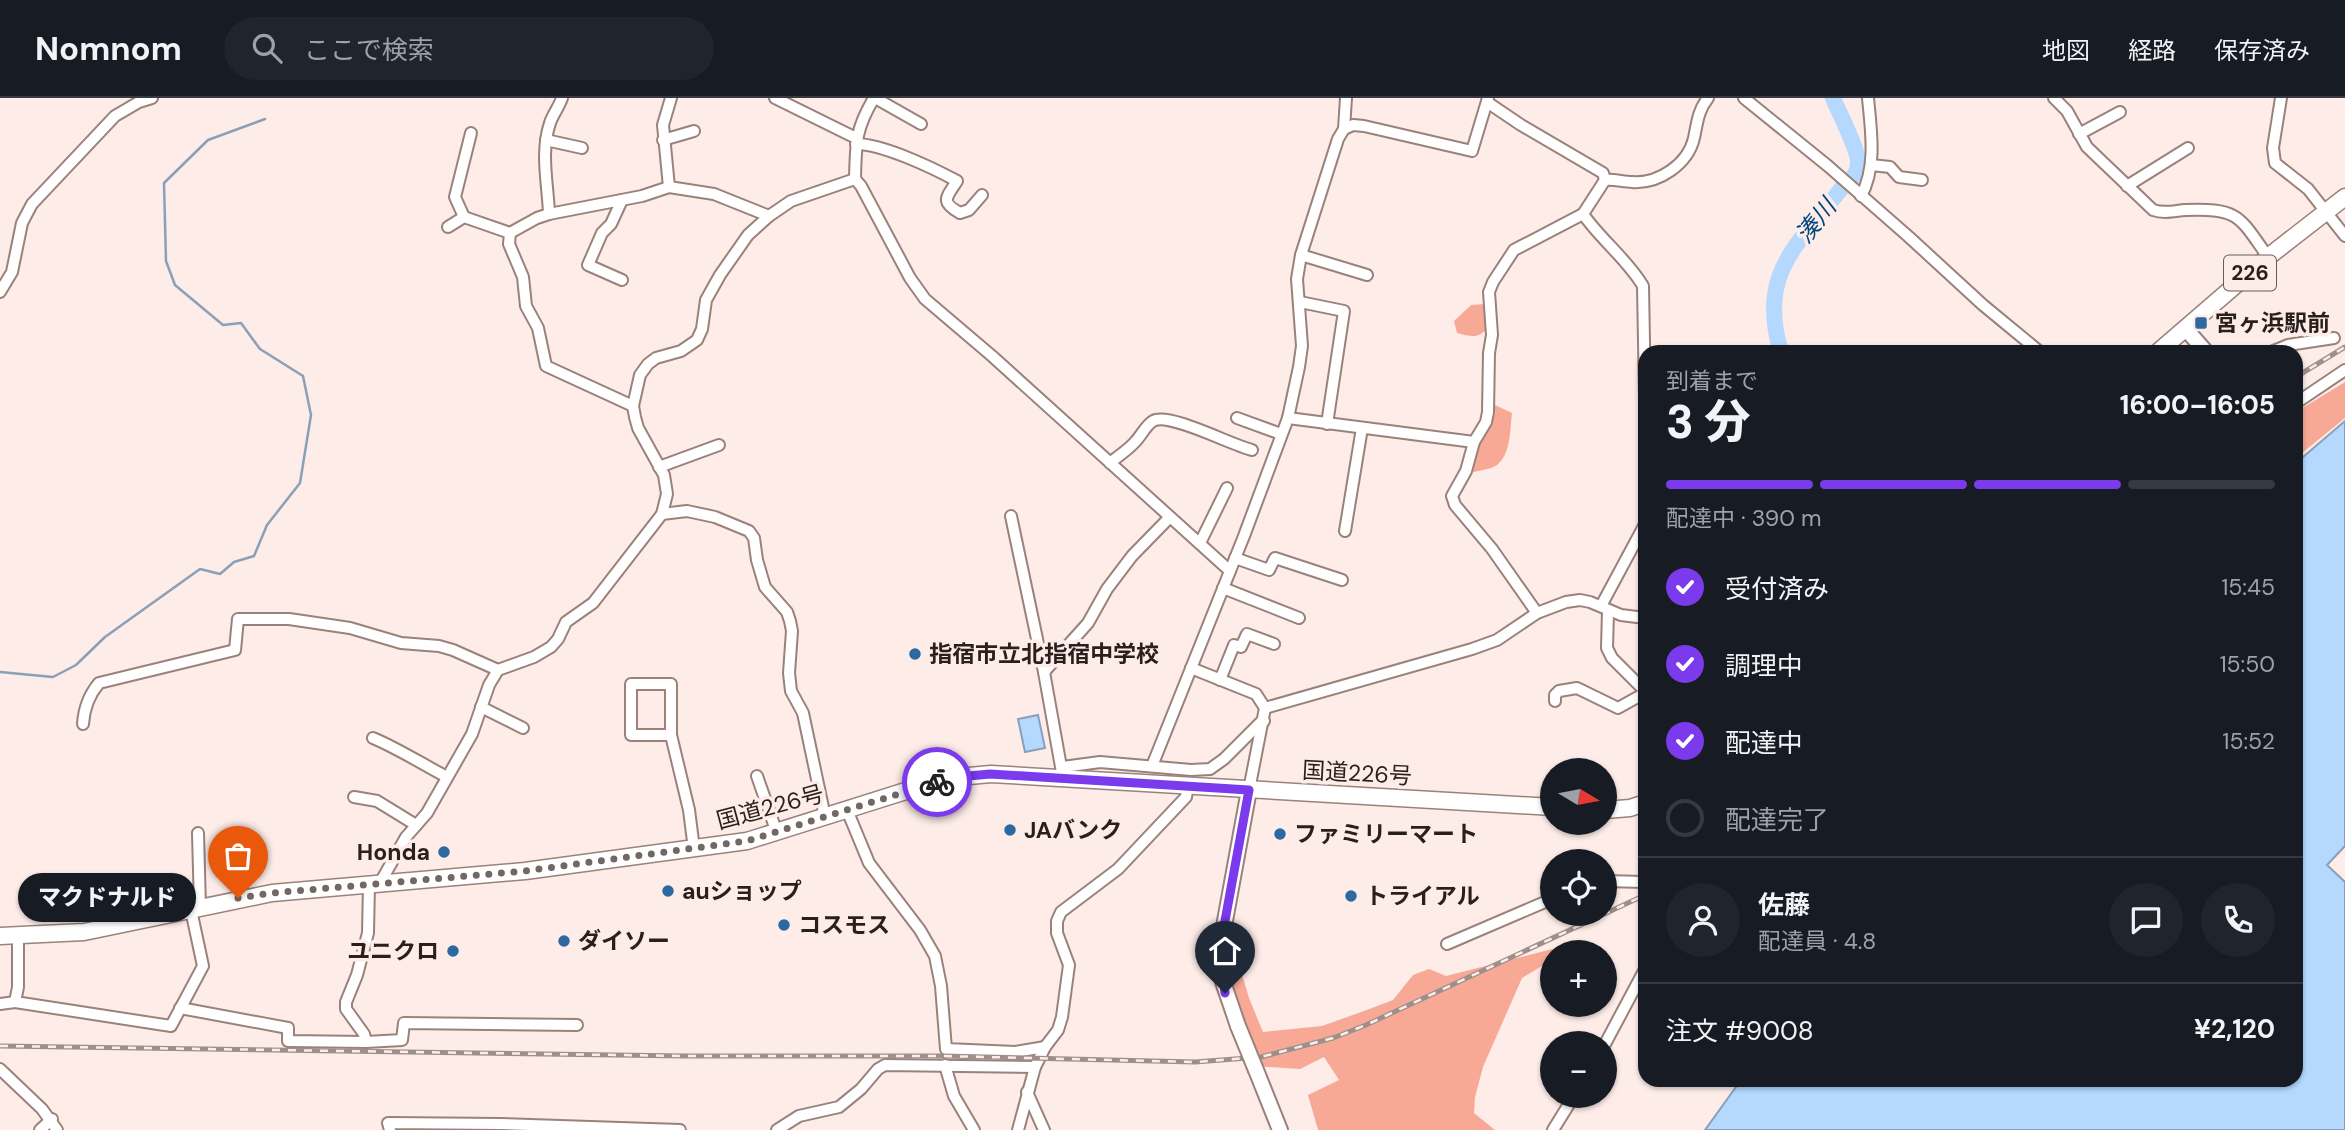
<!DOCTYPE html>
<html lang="ja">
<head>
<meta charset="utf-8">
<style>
  :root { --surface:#171b24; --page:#20242c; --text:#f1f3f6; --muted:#9ea1a6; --line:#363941; --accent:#7c3aed }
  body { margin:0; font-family:"DM Sans","Noto Sans JP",sans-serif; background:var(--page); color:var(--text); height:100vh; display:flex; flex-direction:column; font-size:26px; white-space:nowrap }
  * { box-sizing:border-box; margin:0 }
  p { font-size:23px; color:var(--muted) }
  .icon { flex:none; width:38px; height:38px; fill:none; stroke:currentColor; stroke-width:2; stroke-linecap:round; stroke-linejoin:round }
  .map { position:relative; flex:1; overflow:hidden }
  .panel { position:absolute; left:1638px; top:247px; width:665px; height:742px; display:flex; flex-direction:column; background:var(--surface); border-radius:21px; box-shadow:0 2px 5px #0004 }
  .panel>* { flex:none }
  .needle { width:46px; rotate:100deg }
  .fabs { position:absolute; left:1540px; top:660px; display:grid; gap:14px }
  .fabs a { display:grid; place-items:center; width:77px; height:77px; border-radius:50%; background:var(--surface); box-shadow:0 2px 5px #0004; font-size:35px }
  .pin { position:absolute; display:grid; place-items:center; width:60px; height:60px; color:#fff; margin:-72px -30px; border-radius:50% 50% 50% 0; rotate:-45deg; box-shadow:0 0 7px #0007 }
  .pin .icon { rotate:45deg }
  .courier { position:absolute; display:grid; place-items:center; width:70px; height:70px; margin:-35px; border:5px solid #7c3aed; border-radius:50%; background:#fff; color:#222; box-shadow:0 2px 9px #0007 }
  .bubble { position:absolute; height:49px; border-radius:24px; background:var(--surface); box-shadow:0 2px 5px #0004; font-size:23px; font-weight:800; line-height:49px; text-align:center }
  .head em { font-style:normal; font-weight:800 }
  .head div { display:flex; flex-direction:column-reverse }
  .head { display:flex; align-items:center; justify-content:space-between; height:119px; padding:0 28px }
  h1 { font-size:46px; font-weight:800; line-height:52px }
  .bar { display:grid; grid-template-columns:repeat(4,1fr); gap:10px 7px; align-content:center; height:84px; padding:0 28px }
  .bar i { height:9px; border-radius:5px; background:var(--line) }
  .bar .current { background:var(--accent) }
  .bar p { grid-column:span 4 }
  .line { display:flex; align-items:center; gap:18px; padding:0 28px; border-top:2px solid var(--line) }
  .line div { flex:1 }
  .round { display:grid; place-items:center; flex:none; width:74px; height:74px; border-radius:37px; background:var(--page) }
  ol { padding:0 28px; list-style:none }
  li { display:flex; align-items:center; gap:21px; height:77px }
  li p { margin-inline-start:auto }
  li .icon { padding:7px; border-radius:50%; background:var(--accent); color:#fff; stroke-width:4 }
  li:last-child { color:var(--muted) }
  li i { width:38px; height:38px; border:4px solid var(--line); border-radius:50% }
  header { display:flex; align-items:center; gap:42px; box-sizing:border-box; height:98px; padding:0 35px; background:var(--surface); border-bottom:2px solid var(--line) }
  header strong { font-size:33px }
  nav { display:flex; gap:38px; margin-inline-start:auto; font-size:24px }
  .search { width:490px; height:63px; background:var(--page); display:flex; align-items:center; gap:18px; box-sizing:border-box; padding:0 24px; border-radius:38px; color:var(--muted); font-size:26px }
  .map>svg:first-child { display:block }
  .green { fill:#f7a996 }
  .water { fill:#b4d8fe; stroke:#8aa0ba; stroke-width:2 }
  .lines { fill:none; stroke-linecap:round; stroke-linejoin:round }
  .stream { stroke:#8aa0ba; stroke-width:2.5 }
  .river { stroke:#b4d8fe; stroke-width:16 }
  .minor-casing { stroke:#9a827b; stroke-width:14 }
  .major-casing { stroke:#9a827b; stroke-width:18 }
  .highway-casing { stroke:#9a827b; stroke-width:19 }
  .minor { stroke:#fff; stroke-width:10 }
  .major { stroke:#fff; stroke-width:14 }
  .highway { stroke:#fff; stroke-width:16 }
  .rail-casing { stroke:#9d908c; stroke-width:5 }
  .rail { stroke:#fdece8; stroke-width:2.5; stroke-dasharray:8; stroke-linecap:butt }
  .major-bridge-casing { stroke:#9a827b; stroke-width:18; stroke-linecap:butt }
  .major-bridge { stroke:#fff; stroke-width:14 }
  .done { stroke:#736764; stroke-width:7; stroke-dasharray:0 12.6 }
  .route { stroke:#7c3aed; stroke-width:9 }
  .poi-dot { fill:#2d69a0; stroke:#fdece8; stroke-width:2.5 }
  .labels { text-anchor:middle; stroke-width:7; stroke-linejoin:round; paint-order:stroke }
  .shield { fill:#fdece8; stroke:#695c5a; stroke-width:2 }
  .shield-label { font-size:21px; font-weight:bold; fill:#291f1d }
  .poi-label { font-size:23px; font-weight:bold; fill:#291f1d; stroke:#fdece8; text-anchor:start }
  .street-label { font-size:23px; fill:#291f1d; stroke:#fdece8 }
  .water-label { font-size:24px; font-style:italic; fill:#00477d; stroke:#fdece8 }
</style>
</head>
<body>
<header>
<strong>Nomnom</strong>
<div class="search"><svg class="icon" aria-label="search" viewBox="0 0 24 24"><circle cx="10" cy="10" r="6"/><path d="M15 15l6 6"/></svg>ここで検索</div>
<nav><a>地図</a><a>経路</a><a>保存済み</a></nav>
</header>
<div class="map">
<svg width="2345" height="1032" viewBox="0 0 2345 1032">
  <rect width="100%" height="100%" fill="#fdece8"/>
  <g class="green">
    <path d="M1486,206L1489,229C1478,241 1472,239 1457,235L1454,223L1471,207Z"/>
    <path d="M2345,284V320L2296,360V314Z"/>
    <path d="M1493,306L1512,315C1510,331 1511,356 1497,367C1492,371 1481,372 1474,374L1469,371Z"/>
    <path d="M1232,843L1249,900L1263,934L1322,928L1364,913L1393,902L1413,877L1429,871L1446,878L1568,847L1560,854H1552V862L1522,880L1483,969L1475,999L1474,1015L1495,1032H1318L1308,997L1339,982L1324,959L1300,971L1253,968L1231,886Z"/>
  </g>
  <g class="water">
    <path d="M2345,323V748L2327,767L2345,784V1032H1705L1741,982H2296V365Z"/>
    <path d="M1038,617L1045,650L1025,654L1018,621Z"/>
  </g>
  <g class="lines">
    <path class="stream" d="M0,574L53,579L76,567L105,539L200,471L220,476L234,464L254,458L267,427L300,385L311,317L303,278L260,251L241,225L223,227L175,187L166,163L164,85L208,42L265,21"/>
    <path class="river" d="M1781,254C1757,175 1798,147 1841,91C1848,83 1858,78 1858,65C1859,53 1839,15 1833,0"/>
    <g class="minor-casing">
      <g id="minor">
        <path d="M775,0L856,40"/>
        <path d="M874,0C855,32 856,45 855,81L861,88L910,180L925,201L992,258L1230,473"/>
        <path d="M875,0L921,26"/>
        <path d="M1744,0L1828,68L1909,139L1983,207L2040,254"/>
        <path d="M2054,0L2067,13L2087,49L2153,112C2164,116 2174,113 2185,112C2239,110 2239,118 2268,159"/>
        <path d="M2281,0L2273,50L2275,65L2308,91L2345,138"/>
        <path d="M1487,4L1521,27L1603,75L1605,82L1583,116C1601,142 1627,161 1643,188L1645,300"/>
        <path d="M1344,31L1353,27L1364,28L1472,53L1488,0"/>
        <path d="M2079,36L2120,14"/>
        <path d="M546,42L582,50"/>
        <path d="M663,42L694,33"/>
        <path d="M856,46C883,46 933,70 957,83C946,100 940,104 960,115L969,112L982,97"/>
        <path d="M1871,67L1890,69L1899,79L1922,82"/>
        <path d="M1605,82C1615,81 1623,84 1632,84C1659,86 1688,66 1694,40C1697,26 1698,12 1708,0"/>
        <path d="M2127,88L2188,50"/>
        <path d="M669,89L663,27L671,0"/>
        <path d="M1861,98C1877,69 1871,32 1868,0"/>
        <path d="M549,116L642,98L669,89L714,96L769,118"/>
        <path d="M464,119L455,99L471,35"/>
        <path d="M448,129L464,119L510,135L537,120L549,116C548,86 540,55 550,25C553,16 559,9 562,0"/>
        <path d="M510,135L509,146L523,179L526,208L538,230L546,268L633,308"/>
        <path d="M1301,157L1367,177"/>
        <path d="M622,182L588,167L602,135L611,126L622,102"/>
        <path d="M0,194L12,174L22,125L32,106L115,18L139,4L152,0"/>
        <path d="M1300,204L1344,213L1327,326"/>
        <path d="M2271,254L2288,247L2334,240"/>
        <path d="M2296,305L2345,272"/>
        <path d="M1237,320L1281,336"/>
        <path d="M1288,320L1474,344"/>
        <path d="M1110,365C1118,358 1128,352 1135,344C1141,338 1146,327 1153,323C1169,314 1231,347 1252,352"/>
        <path d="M659,369L719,347"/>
        <path d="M662,416L687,413L715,419L749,433L754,440L757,462L765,489L787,514L790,523L792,533L789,575L791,593L803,615L825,719"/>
        <path d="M1011,418L1044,574L1063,680"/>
        <path d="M1345,433L1362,330"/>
        <path d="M1200,445L1227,390"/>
        <path d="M1235,460L1269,472L1275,460L1342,482"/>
        <path d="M1223,490L1299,520"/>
        <path d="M1601,508L1645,426"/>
        <path d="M1608,513L1607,550L1612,560L1645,593"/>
        <path d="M1537,515L1492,451L1455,407L1452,398L1466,373L1474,344L1486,324L1488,314L1489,255L1492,237L1489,194L1493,184L1514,152L1583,116"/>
        <path d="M1191,570L1256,596L1265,610L1249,692"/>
        <path d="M1044,574L1088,525L1107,491L1132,458L1169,420"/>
        <path d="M1220,582L1234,547L1241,549L1247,536L1274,546"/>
        <path d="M1555,603V597L1559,593L1577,590L1618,610L1645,595"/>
        <path d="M481,609L523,630"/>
        <path d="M1265,610L1472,551L1497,542L1537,515L1566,504L1580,502L1590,504L1621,517L1645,520"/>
        <path d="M83,626C84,610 89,597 99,585L235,552L238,521H289L350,530L401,545L439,548L453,552L498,572"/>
        <path d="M671,637H631V586H671V637L689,712L694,751"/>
        <path d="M373,640C399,651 422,666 447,679"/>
        <path d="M1152,668L1244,438L1288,320L1299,269L1302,248L1297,181L1301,157L1338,41L1344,31L1346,0"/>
        <path d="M1063,669L1100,664L1191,672L1210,671L1224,661L1260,625L1264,623"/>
        <path d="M757,678L777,735"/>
        <path d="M354,699L377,703L416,727"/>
        <path d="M847,712L869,765L920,832L935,858L941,888L946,951L1015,954L1045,949"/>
        <path d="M198,735L200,810"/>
        <path d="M1605,783L1644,784L1645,779"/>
        <path d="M380,785L406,739L427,715L472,636L489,587L498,572L534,559L551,549L558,541L566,524L593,505L662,416L667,396L664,377L638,330L635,319L633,308L640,277L648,266L656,260L681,253L697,242L702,231L706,202L720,177L748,137L769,118L791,103L855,81"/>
        <path d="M369,786L368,835L357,877L346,904V911L364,936L366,944L402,942L404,925L577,927"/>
        <path d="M18,838V889L15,904L171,928L203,868L191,812"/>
        <path d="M1447,846L1552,801"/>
        <path d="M0,906L15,904"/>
        <path d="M180,910L288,930V943L366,944"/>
        <path d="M1605,946L1645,871"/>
        <path d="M945,967L954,998L974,1032"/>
        <path d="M0,971L42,1011L57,1032"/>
        <path d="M1027,994L1044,1032"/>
        <path d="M40,1032L52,1021"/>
        <path d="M390,1032L388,1025L500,1026L680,1032"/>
        <path d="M777,1032L799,1018L839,1009L861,991L878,971L885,967L1035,969"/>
        <path d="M1018,1032L1035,969L1045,949L1058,932L1062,919L1069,867L1057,835V823L1061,814L1118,771L1186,699L1188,688"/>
        <path d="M1553,1032L1574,998"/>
      </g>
    </g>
    <g class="major-casing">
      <g id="major">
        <path d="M2185,230L2206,254"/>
        <path d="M1238,928L1223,884L1220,850L1249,692"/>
        <path d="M1256,972L1280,1032"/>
      </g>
    </g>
    <g class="highway-casing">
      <g id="highway">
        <path d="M2158,254L2268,159L2345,99"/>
        <path d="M1605,712L1630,710L1645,705"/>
        <path d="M0,838L84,834L272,795L525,773L747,743L947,680L991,676L1552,709"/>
      </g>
    </g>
    <use href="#minor" class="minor"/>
    <use href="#major" class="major"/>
    <use href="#highway" class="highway"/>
    <g class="rail-casing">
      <g id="rail">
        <path d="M2296,279L2345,249"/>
        <path d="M0,948L686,958H943L1195,964L1261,959L1333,940L1366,927L1645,797"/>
      </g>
    </g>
    <use href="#rail" class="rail"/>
    <g class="major-bridge-casing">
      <path id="major-bridge" d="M1238,928L1256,972"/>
    </g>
    <use href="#major-bridge" class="major-bridge"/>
  </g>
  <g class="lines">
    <path class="done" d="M238,800L272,795L525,773L747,743L937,684"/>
    <path class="route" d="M937,684L947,680L990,676L1249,692L1220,850L1225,895"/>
  </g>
  <g class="poi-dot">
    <rect x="2194" y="218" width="14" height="14" rx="3.5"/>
    <circle cx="915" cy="556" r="7"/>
    <circle cx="1010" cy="732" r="7"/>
    <circle cx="1280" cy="736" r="7"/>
    <circle cx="444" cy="754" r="7"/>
    <circle cx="668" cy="793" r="7"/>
    <circle cx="1351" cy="798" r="7"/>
    <circle cx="784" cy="827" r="7"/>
    <circle cx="564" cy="843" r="7"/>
    <circle cx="453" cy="853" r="7"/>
  </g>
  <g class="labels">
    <rect class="shield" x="2224" y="157.5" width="52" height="35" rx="5"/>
    <g class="shield-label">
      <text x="2250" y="182">226</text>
    </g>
    <g class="poi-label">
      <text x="2215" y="233">宮ヶ浜駅前</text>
      <text x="929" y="564">指宿市立北指宿中学校</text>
      <text x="1024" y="740">JAバンク</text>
      <text x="1294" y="744">ファミリーマート</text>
      <text x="430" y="762" text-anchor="end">Honda</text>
      <text x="682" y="801">auショップ</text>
      <text x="1365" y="806">トライアル</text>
      <text x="798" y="835">コスモス</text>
      <text x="578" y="851">ダイソー</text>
      <text x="439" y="861" text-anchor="end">ユニクロ</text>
    </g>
    <g class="street-label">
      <text transform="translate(1357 675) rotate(3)" y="8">国道226号</text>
      <text transform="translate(770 709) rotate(-15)" y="8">国道226号</text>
    </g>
    <g class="water-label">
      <text transform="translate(1816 123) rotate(-52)" y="8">湊川</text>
    </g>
  </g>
</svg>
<div class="fabs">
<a><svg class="needle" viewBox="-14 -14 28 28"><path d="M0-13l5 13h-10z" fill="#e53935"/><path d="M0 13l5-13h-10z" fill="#9ea1a6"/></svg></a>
<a><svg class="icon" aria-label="locate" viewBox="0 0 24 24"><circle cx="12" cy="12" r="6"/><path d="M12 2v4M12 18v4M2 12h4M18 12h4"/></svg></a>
<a>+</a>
<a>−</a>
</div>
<div class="pin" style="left:238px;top:800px;background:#ea580c"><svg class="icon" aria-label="bag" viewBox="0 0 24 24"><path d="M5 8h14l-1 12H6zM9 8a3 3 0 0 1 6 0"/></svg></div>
<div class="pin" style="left:1225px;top:895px;background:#1f2937"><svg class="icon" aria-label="home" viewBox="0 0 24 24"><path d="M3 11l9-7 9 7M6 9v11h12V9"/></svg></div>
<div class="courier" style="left:937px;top:684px"><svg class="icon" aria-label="bike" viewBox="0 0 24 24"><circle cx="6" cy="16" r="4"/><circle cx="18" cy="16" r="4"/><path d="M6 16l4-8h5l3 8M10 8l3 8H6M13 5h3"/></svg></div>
<div class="bubble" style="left:18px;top:775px;width:178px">マクドナルド</div>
<section class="panel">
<div class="head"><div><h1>3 分</h1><p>到着まで</p></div><em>16:00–16:05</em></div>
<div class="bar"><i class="current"></i><i class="current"></i><i class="current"></i><i></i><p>配達中 · 390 m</p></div>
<ol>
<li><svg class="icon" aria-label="check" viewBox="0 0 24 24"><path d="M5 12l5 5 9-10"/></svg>受付済み<p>15:45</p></li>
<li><svg class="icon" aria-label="check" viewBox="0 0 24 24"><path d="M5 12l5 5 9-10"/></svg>調理中<p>15:50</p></li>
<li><svg class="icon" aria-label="check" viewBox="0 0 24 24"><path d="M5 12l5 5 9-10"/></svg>配達中<p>15:52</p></li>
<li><i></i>配達完了</li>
</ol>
<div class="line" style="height:126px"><a class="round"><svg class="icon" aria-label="person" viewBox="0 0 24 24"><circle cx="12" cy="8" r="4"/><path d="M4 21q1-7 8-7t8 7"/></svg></a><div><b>佐藤</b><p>配達員 · 4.8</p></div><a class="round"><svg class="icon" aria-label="chat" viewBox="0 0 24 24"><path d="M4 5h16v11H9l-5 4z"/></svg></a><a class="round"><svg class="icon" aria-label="phone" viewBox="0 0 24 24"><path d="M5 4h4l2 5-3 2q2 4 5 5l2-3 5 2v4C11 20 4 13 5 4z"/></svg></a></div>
<div class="line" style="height:91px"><div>注文 #9008</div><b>¥2,120</b></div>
</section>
</div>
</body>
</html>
